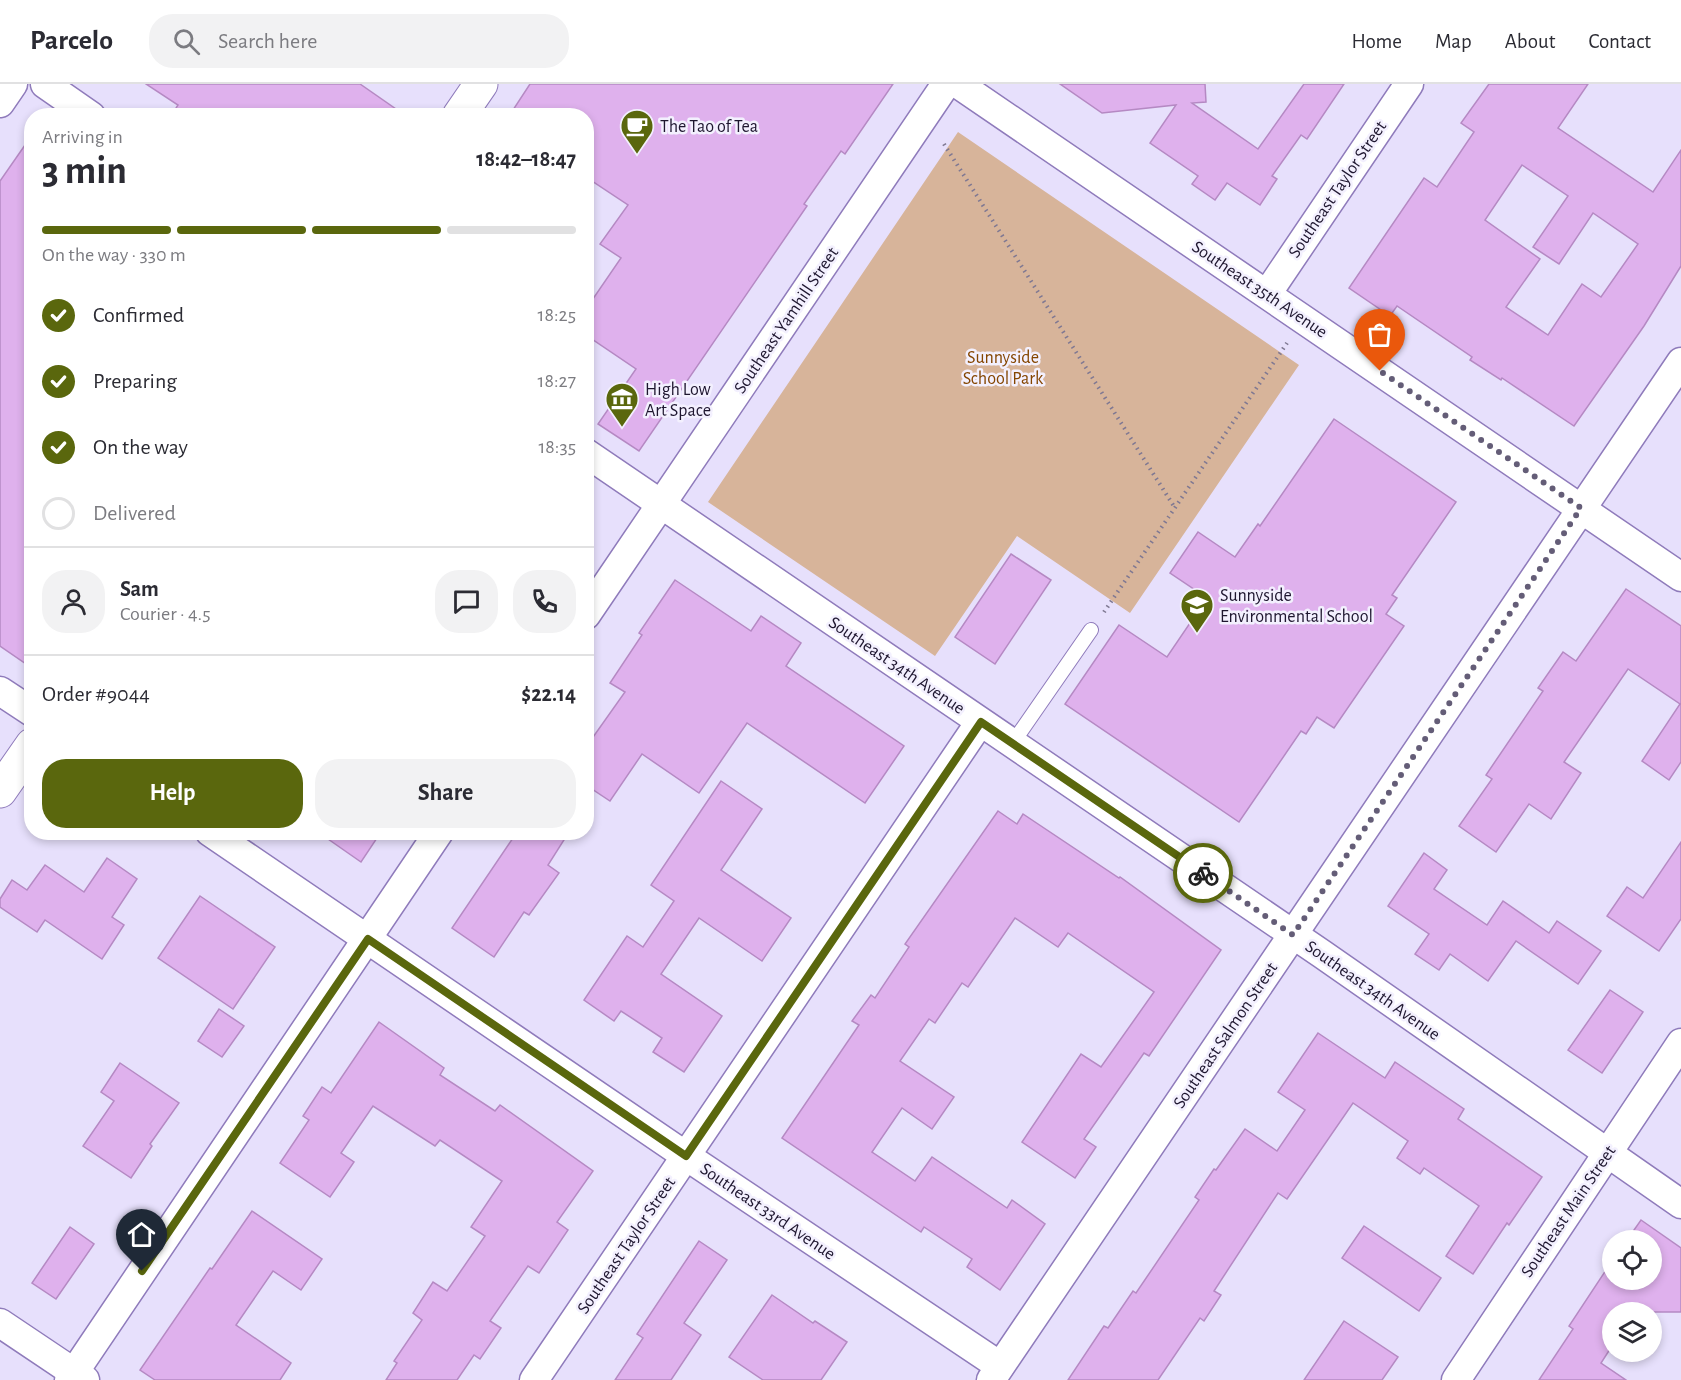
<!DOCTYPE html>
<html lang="en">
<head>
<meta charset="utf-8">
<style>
  :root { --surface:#fff; --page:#f2f2f3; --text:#2b2b33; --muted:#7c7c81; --line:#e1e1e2; --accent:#5a670d }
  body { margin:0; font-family:"Alegreya Sans",sans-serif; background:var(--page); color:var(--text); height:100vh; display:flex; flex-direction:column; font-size:22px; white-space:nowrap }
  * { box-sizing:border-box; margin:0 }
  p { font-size:20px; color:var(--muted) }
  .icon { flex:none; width:33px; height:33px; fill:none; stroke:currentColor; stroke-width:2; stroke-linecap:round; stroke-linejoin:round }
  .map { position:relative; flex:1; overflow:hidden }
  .panel { position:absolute; left:24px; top:24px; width:570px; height:732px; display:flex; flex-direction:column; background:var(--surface); border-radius:24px; box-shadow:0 3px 9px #0003 }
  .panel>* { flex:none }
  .fabs { position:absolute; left:1602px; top:1146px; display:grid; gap:12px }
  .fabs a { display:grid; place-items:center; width:60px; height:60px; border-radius:50%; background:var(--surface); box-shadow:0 3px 9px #0003; font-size:30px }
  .pin { position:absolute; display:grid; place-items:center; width:51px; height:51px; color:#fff; margin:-62px -26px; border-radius:50% 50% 50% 0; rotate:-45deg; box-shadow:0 0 6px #0007 }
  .pin .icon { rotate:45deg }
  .courier { position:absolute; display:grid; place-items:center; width:60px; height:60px; margin:-30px; border:4px solid #5a670d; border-radius:50%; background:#fff; color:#222; box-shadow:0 2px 8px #0007 }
  .summary em { font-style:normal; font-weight:700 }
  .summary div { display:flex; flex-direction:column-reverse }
  .summary { display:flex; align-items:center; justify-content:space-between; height:102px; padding:0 18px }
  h1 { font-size:39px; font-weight:700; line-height:45px }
  .bar { display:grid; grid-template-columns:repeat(4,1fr); gap:9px 6px; align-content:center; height:72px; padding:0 18px }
  .bar i { height:8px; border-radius:4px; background:var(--line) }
  .bar .selected { background:var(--accent) }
  .bar p { grid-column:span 4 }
  .line { display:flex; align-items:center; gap:15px; padding:0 18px; border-top:2px solid var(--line) }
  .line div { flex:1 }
  .round { display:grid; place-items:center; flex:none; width:63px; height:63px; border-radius:24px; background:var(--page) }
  ol { padding:0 18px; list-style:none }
  li { display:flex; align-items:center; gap:18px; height:66px }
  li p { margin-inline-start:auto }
  li .icon { padding:6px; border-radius:50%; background:var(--accent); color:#fff; stroke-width:4 }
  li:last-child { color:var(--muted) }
  li i { width:33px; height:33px; border:3px solid var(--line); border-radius:50% }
  .action { display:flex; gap:12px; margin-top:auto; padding:12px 18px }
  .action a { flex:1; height:69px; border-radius:24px; background:var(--accent); color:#fff; font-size:24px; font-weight:700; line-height:69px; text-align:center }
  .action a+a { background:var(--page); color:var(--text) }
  header { display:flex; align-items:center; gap:36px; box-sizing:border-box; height:84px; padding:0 30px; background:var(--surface); border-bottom:2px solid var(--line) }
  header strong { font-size:28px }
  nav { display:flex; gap:33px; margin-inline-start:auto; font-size:21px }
  .search { width:420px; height:54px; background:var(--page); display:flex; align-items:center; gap:15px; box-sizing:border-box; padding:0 21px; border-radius:24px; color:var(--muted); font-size:22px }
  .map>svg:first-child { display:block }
  .green { fill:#d7b49a }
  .building { fill:#dfb1ed; stroke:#b589c3; stroke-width:1.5; fill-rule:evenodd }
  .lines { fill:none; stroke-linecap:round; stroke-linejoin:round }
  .lane-casing { stroke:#8f7bbb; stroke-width:16 }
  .street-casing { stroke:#8f7bbb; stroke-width:31 }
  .secondary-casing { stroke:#8f7bbb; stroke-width:35 }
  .path { stroke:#7f7892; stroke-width:4; stroke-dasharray:1.5 4.5; stroke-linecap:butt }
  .lane { stroke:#fff; stroke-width:14 }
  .street { stroke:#fff; stroke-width:28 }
  .secondary { stroke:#fff; stroke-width:33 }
  .done { stroke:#645d77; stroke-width:6; stroke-dasharray:0 10.8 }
  .route { stroke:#5a670d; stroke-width:8 }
  .labels { text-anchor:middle; stroke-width:5; stroke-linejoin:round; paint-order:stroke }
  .poi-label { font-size:18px; fill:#1e162f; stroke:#f3f0fe; text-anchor:start }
  .street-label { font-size:18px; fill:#1e162f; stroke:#f3f0fe }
  .park-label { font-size:18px; fill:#844500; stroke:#f3f0fe }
</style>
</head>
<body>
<header>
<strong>Parcelo</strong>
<div class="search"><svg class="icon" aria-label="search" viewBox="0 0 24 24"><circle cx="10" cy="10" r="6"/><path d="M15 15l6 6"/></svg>Search here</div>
<nav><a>Home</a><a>Map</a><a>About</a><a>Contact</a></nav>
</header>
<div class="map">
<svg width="1681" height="1296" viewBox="0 0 1681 1296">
  <rect width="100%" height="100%" fill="#e7e0fc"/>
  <path class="green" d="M958,48L1299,281L1130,529L1017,452L935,572L708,418Z"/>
  <g class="building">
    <path d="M146,0H360L406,32H171L178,21Z"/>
    <path d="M530,0H893L845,70L841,67L804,120L807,122L639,367L598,340L636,285L586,251V225L621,174L600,160L628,121L586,93V32H509Z"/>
    <path d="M1060,0H1205L1206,18L1192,19L1258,65L1304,0H1344L1307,55L1301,51L1272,92L1277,95L1260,121L1227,99L1215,116L1192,100L1198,92L1150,59L1176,21L1102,29Z"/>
    <path d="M1489,0H1588L1558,44L1653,108L1681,66V182L1644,242L1574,342L1502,294L1501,296L1470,276L1472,273L1397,222L1390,232L1349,204L1424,94L1437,103L1474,48L1461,39ZM1522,81L1568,112L1533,163L1559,180L1593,129L1638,160L1601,213L1582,200L1548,251L1506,223L1540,175L1485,136Z"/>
    <path d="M32,51V584L0,562V97Z"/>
    <path d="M1334,335L1456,418L1392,511L1397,514L1386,530L1404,542L1334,644L1317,633L1306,650L1301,647L1239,738L1065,620L1119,541L1167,573L1207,514L1170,489L1198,448L1235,473L1258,440L1260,442Z"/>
    <path d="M1011,470L1051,496L995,580L955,553Z"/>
    <path d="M675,496L751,547L761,532L801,559L786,582L904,662L865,719L747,639L699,709L642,670L610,717L586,701V663L625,608L610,599L642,551L639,549Z"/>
    <path d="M1626,505L1681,542V678L1669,696L1642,677L1680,620L1628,585L1564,678L1581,689L1551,735L1529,720L1496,768L1459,742L1492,695L1486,691L1543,607L1538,604L1563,568L1576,577Z"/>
    <path d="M721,697L762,725L721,786L791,834L762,877L699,834L661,890L722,932L684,988L653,968L662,954L621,927L614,937L584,916L627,852L643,863L674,817L651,801Z"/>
    <path d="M998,727L1017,740L1023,730L1119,794L1120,793L1221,866L1149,972L1144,969L1084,1055L1096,1063L1075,1094L1022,1058L1081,970L1101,983L1154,908L1068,849L1058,863L1015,834L968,903L962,899L935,939L929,935L900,977L954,1013L932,1045L902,1024L872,1068L915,1097L932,1073L1007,1124L1012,1116L1045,1140L1000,1206L967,1183L972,1175L924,1143L921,1148L782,1054L859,941L852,937L871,911L875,914L909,863L905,860Z"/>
    <path d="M318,748H381L361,778Z"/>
    <path d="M517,748H569L548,781L559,789L529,831L524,828L494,873L452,844Z"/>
    <path d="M1681,758V835L1659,867L1607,832L1627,803L1643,814Z"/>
    <path d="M1424,769L1447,786L1434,805L1487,841L1503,817L1549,849L1557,837L1601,867L1578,900L1516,857L1488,897L1450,870L1439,886L1415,870L1429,850L1388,822Z"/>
    <path d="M107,774L137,795L112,833L124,841L102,875L45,836L37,848L0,823V815L12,796L27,806L45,781L84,808Z"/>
    <path d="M200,812L275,863L233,925L158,874Z"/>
    <path d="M1610,906L1643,928L1602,989L1568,966Z"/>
    <path d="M219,925L244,942L222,973L198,957Z"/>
    <path d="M379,938L444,984L440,991L495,1027L500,1021L593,1087L557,1138L568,1146L539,1189L528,1182L490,1237L501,1244L480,1275L474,1271L457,1296H386L397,1279L394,1277L422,1236L413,1229L433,1198L447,1207L485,1152L471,1143L502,1097L440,1056L435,1062L373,1022L341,1069L354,1078L330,1113L280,1079L309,1036L303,1032L322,1003L331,1009Z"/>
    <path d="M1318,949L1385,994L1395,978L1464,1025L1458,1035L1542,1093L1509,1141L1507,1139L1473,1190L1446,1172L1479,1122L1424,1084L1420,1090L1397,1074L1408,1057L1353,1019L1287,1115L1278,1109L1214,1207L1221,1211L1204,1237L1200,1234L1158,1296H1068L1104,1242L1108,1244L1133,1207L1136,1209L1199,1116L1195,1113L1214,1085L1216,1086L1245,1045L1277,1067L1305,1026L1278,1008Z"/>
    <path d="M120,979L179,1019L150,1060L152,1062L131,1094L83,1062L114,1017L101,1008Z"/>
    <path d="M252,1127L322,1175L301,1206L273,1187L236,1241L291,1279L280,1296H155L140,1286L210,1184L212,1185Z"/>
    <path d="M1641,1136L1681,1164V1228H1612V1262L1601,1279L1626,1296H1539L1573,1245L1569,1242L1612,1177V1196H1652V1156H1627Z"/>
    <path d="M1364,1142L1441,1194L1419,1227L1342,1174Z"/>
    <path d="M70,1143L94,1160L56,1215L32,1199Z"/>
    <path d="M699,1157L727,1176L684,1239L701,1251L671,1296H615L643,1254L637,1250Z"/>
    <path d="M772,1211L813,1239L815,1237L847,1258L821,1296H763L729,1273Z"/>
    <path d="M1344,1237L1398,1273L1382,1296H1304Z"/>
  </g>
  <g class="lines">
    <g class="lane-casing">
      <path id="lane" d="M1012,660L1091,546"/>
    </g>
    <g class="street-casing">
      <g id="street">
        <path d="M45,0L91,32"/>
        <path d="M958,0L1681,493"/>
        <path d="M0,19L13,0"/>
        <path d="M1267,210L1409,0"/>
        <path d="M586,369L1322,870L1681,1120"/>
        <path d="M586,531L946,0"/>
        <path d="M0,607L32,628"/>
        <path d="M210,748L686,1072L1000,1282"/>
        <path d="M0,1239L85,1296"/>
        <path d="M69,1296L439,748"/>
        <path d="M534,1296L980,638"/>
        <path d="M991,1296L1681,278"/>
        <path d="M1456,1296L1681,959"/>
      </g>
    </g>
    <g class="secondary-casing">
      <g id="secondary">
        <path d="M459,32L481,0"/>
        <path d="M0,707L32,661"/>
      </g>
    </g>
    <g class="path">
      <path d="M944,60L1175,424"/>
      <path d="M1104,528L1287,259"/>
    </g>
    <use href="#lane" class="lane"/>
    <use href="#street" class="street"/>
    <use href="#secondary" class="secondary"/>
  </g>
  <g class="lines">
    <path class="done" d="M1203,789L1293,851L1581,424L1380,287"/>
    <path class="route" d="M142,1187L368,855L686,1072L981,638L1203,789"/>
  </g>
  <defs>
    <g id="cafe-pin" transform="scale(1.725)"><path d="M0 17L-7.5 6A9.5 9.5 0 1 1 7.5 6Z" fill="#5a670d" stroke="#f3f0fe"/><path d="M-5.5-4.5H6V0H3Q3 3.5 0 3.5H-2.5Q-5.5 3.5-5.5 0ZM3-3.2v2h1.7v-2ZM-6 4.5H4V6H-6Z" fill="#fff"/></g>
    <g id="museum-pin" transform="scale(1.725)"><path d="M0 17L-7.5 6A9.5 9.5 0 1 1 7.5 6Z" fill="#5a670d" stroke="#f3f0fe"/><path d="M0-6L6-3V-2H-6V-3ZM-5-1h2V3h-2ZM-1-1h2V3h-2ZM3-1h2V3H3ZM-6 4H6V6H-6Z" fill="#fff"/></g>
    <g id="school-pin" transform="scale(1.725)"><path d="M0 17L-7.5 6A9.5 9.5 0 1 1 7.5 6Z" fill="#5a670d" stroke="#f3f0fe"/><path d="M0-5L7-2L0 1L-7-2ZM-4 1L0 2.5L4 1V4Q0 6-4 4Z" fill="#fff"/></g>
  </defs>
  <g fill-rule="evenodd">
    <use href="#cafe-pin" x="637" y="42"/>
    <use href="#museum-pin" x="622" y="315"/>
    <use href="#school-pin" x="1197" y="521"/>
  </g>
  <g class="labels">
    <g class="poi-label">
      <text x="660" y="48">The Tao of Tea</text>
      <text x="645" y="311">High Low<tspan x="645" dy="21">Art Space</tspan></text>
      <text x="1220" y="517">Sunnyside<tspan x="1220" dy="21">Environmental School</tspan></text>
    </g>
    <g class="street-label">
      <text transform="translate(1337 105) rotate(-56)" y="6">Southeast Taylor Street</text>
      <text transform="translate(1260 205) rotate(34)" y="6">Southeast 35th Avenue</text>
      <text transform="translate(786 236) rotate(-56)" y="6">Southeast Yamhill Street</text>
      <text transform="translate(897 581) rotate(34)" y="6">Southeast 34th Avenue</text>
      <text transform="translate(1373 906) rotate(35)" y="6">Southeast 34th Avenue</text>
      <text transform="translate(1225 951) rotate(-56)" y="6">Southeast Salmon Street</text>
      <text transform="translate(768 1127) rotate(34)" y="6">Southeast 33rd Avenue</text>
      <text transform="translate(1568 1127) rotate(-56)" y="6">Southeast Main Street</text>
      <text transform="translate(626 1161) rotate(-56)" y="6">Southeast Taylor Street</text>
    </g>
    <g class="park-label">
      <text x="1003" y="279">Sunnyside<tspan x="1003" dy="21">School Park</tspan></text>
    </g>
  </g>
</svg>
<div class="fabs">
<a><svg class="icon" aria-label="locate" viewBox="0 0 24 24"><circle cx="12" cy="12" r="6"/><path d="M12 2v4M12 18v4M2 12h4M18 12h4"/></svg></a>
<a><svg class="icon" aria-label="layers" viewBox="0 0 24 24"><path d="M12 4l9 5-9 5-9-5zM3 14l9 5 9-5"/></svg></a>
</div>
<div class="pin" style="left:1380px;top:287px;background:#ea580c"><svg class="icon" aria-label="bag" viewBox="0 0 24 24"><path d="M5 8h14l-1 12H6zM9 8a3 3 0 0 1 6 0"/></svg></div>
<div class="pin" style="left:142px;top:1187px;background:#1f2937"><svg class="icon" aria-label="home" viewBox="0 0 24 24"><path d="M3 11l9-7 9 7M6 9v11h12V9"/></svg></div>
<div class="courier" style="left:1203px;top:789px"><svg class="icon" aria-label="bike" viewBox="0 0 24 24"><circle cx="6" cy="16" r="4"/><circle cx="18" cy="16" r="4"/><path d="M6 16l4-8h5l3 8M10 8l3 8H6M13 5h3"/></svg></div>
<section class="panel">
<div class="summary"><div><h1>3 min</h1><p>Arriving in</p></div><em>18:42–18:47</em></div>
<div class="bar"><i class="selected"></i><i class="selected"></i><i class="selected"></i><i></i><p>On the way · 330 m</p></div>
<ol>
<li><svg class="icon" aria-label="check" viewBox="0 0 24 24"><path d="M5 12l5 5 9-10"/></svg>Confirmed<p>18:25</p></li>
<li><svg class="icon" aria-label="check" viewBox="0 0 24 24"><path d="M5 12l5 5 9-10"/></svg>Preparing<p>18:27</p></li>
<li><svg class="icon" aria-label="check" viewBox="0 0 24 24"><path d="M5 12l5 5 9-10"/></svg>On the way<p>18:35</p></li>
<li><i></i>Delivered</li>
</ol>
<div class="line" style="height:108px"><a class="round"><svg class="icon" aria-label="person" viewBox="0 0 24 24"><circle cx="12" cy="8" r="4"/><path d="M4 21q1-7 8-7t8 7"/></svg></a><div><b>Sam</b><p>Courier · 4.5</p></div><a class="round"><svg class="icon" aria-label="chat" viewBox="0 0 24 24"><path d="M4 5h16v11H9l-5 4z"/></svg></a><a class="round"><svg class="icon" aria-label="phone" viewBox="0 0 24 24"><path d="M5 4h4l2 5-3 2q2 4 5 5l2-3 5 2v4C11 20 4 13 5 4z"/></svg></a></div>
<div class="line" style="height:78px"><div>Order #9044</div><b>$22.14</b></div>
<div class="action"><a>Help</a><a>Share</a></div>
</section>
</div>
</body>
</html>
